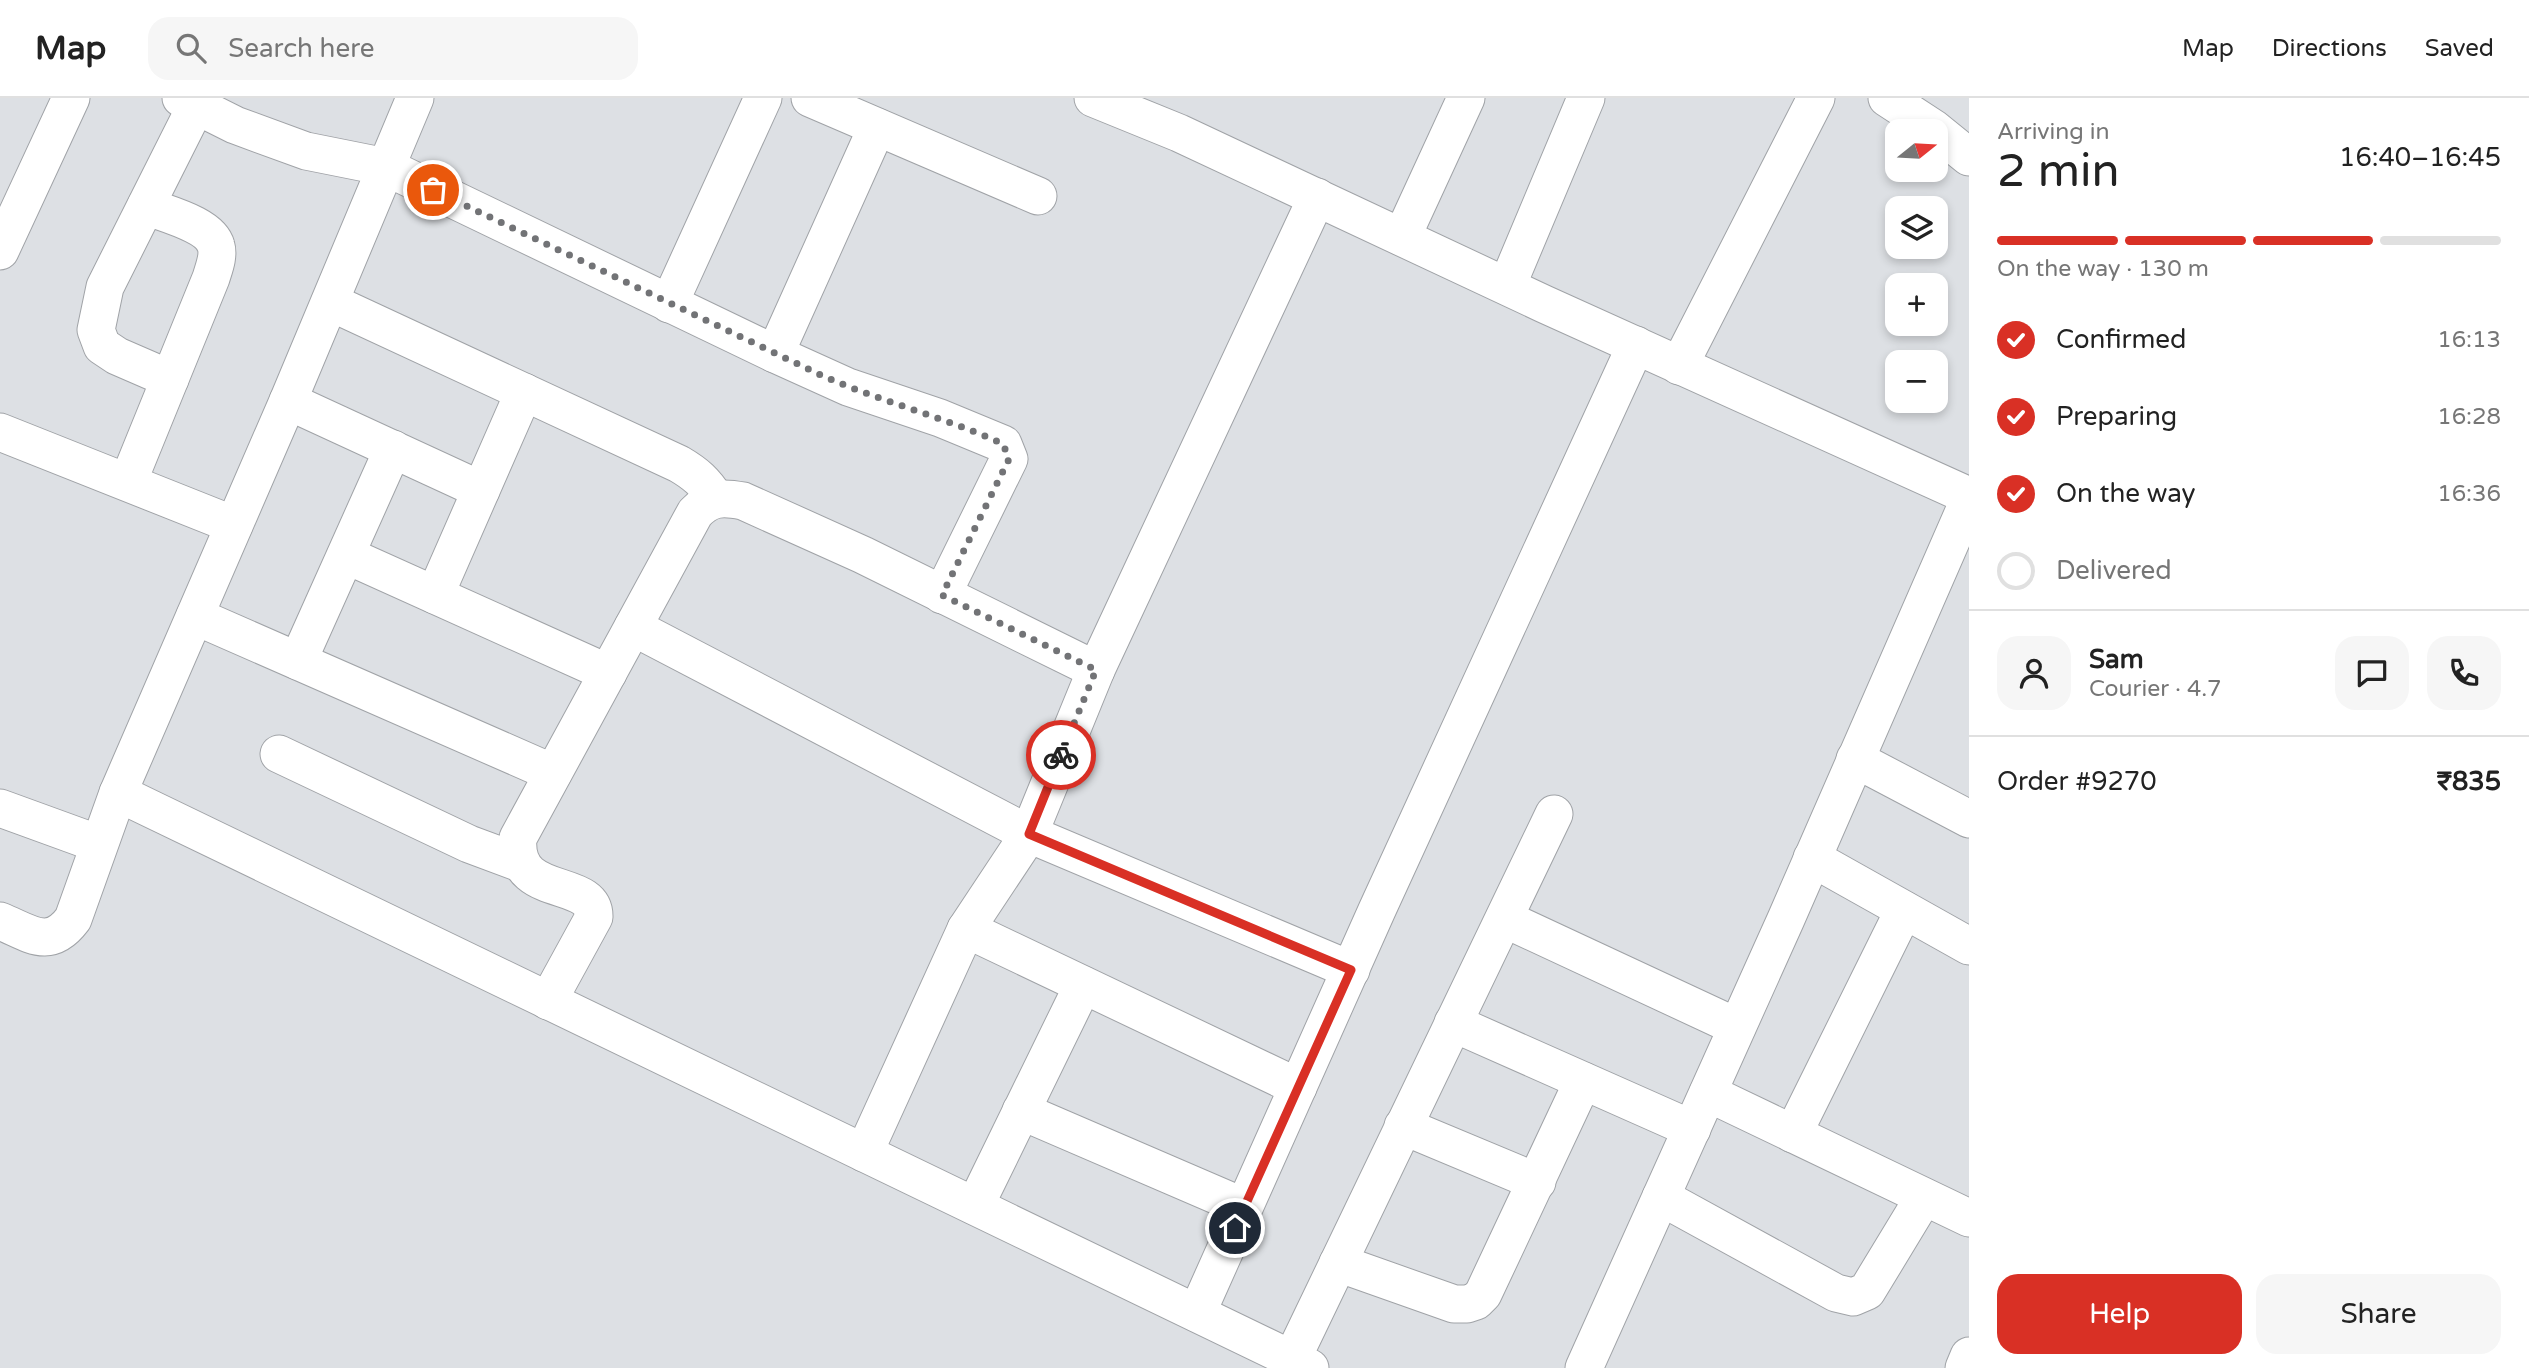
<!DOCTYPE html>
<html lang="en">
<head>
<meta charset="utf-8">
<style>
  :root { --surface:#fff; --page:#f6f6f6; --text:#222; --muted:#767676; --line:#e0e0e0; --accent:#d93025 }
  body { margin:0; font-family:"Varela Round",sans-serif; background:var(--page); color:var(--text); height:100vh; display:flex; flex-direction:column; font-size:26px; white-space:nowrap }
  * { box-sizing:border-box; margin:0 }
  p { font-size:23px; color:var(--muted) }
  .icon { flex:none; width:38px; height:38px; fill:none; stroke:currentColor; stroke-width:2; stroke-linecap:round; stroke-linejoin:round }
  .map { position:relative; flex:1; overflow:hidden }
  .details { display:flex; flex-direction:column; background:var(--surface); width:560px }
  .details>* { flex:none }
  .needle { width:46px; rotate:72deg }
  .fabs { position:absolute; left:1885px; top:21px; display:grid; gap:14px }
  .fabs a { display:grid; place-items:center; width:63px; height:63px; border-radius:14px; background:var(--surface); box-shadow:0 4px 10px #0003; font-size:35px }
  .pin { position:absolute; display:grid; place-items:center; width:60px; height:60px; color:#fff; margin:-30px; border:4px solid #fff; border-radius:50%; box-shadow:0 2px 7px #0007 }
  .courier { position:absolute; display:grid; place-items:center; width:70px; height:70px; margin:-35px; border:5px solid #d93025; border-radius:50%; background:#fff; color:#222; box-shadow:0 2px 9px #0007 }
  .head em { font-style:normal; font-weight:600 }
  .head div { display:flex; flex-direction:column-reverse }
  .head { display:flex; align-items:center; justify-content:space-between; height:119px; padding:0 28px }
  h1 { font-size:46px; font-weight:600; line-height:52px }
  .bar { display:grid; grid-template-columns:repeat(4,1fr); gap:10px 7px; align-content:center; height:84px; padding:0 28px }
  .bar i { height:9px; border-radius:5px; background:var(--line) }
  .bar .active { background:var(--accent) }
  .bar p { grid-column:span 4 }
  .line { display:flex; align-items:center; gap:18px; padding:0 28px; border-top:2px solid var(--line) }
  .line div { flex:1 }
  .round { display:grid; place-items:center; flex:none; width:74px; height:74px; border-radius:21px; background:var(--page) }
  ol { padding:0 28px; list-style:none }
  li { display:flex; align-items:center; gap:21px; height:77px }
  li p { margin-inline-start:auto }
  li .icon { padding:7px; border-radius:50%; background:var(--accent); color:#fff; stroke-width:4 }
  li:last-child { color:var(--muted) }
  li i { width:38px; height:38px; border:4px solid var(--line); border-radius:50% }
  .action { display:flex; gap:14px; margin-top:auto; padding:14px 28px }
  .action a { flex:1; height:80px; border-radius:21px; background:var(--accent); color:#fff; font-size:28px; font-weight:600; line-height:80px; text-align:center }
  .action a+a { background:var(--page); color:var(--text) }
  header { display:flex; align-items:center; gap:42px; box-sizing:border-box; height:98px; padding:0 35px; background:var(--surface); border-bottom:2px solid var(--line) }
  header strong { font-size:33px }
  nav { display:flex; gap:38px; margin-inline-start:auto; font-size:24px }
  .search { width:490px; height:63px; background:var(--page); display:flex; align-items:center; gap:18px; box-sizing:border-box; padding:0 24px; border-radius:21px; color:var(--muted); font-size:26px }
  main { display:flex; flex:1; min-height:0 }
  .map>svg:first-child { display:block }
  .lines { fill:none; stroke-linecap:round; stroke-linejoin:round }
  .minor-casing { stroke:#a0a3a7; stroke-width:39 }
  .minor { stroke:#fff; stroke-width:37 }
  .done { stroke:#727376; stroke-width:7; stroke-dasharray:0 12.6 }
  .route { stroke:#d93025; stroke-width:9 }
</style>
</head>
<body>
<header>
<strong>Map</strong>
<div class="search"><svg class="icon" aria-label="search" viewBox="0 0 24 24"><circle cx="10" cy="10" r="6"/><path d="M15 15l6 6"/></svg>Search here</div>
<nav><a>Map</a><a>Directions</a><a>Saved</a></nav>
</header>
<main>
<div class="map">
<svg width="1969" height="1270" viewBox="0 0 1969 1270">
  <rect width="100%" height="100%" fill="#dde0e4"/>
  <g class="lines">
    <g class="minor-casing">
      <g id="minor">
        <path d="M181,0L235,27L306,53L386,69L775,256L848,289L940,320L1003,346L1009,361L942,497"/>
        <path d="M810,0L1038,98"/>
        <path d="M1093,0L1179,35L1544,206L1969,398"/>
        <path d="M1887,0L1933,30L1969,59"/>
        <path d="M1402,139L1466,0"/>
        <path d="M0,153L71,0"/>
        <path d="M1507,188L1586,0"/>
        <path d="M330,204L679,366C696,376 705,384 715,400"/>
        <path d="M669,206L763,0"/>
        <path d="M775,256L877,29"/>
        <path d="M1679,268L1816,0"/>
        <path d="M170,281L117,258L102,248L96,232L105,189L196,8"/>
        <path d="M288,303L481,392"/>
        <path d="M0,334L234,427"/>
        <path d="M128,384L211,180C214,170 219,158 216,148C210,126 165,116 146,108"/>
        <path d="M346,457L608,575"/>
        <path d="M435,497L524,294"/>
        <path d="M195,518L553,675"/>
        <path d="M633,529L1029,736L1351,872"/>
        <path d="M298,563L393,351"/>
        <path d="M279,656L469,746L520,765"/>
        <path d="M1855,661L1969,721"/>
        <path d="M118,695L1310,1270"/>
        <path d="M0,710L99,746"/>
        <path d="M1812,760L1969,848"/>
        <path d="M1505,821L1737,929"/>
        <path d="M0,823C30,835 49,853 73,821L118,695L288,303L415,0"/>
        <path d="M966,831L1298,989"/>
        <path d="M548,903L594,819C595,778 512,803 518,740L695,415C710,399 722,399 743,403L863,457L1096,572"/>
        <path d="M1453,925L1692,1031"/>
        <path d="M1708,995L1969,1120"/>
        <path d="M1021,1013L1244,1109"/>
        <path d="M1403,1028L1537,1084"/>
        <path d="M1793,1036L1904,812"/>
        <path d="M864,1055L966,831L1029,736L1096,572L1317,99"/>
        <path d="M1661,1099L1836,1195L1853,1199L1867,1193L1924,1099"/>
        <path d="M975,1108L1083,887"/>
        <path d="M1338,1165L1454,1206H1467L1476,1203L1483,1196L1583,983"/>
        <path d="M1197,1215L1377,812L1636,247"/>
        <path d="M1292,1261L1554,716"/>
        <path d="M1584,1270L1786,821L1969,402"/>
        <path d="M1964,1270L1969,1258"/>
      </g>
    </g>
    <use href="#minor" class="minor"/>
  </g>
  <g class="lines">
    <path class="done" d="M433,92L823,278C882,304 944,319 1003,346L1009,361L942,497L1096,572L1061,657"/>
    <path class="route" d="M1061,657L1029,736L1351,872L1235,1130"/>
  </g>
</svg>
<div class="fabs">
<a><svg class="needle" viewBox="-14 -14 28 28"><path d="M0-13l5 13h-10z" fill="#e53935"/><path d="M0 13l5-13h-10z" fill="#767676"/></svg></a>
<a><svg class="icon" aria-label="layers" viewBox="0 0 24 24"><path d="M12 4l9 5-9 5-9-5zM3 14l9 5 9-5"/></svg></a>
<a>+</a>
<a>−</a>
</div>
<div class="pin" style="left:433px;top:92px;background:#ea580c"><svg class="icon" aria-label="bag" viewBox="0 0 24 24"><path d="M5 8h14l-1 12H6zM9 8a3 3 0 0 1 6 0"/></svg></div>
<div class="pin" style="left:1235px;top:1130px;background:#1f2937"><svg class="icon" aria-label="home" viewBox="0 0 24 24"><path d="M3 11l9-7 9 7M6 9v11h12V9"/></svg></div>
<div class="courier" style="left:1061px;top:657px"><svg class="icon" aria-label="bike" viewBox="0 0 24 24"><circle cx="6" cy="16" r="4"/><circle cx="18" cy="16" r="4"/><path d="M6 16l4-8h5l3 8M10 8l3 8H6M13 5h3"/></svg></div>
</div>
<section class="details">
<div class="head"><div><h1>2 min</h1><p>Arriving in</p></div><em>16:40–16:45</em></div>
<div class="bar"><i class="active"></i><i class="active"></i><i class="active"></i><i></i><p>On the way · 130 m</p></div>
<ol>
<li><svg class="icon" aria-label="check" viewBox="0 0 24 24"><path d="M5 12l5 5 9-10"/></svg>Confirmed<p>16:13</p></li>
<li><svg class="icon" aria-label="check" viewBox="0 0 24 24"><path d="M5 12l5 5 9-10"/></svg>Preparing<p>16:28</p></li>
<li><svg class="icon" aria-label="check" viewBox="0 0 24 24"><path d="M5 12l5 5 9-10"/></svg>On the way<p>16:36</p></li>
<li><i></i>Delivered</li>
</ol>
<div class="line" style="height:126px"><a class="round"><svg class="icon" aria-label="person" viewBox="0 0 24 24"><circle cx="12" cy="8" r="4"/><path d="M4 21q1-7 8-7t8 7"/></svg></a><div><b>Sam</b><p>Courier · 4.7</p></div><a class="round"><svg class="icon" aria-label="chat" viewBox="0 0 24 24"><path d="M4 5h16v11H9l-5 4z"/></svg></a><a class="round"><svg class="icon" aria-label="phone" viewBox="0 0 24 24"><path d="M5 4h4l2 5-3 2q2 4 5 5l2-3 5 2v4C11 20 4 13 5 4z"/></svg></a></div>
<div class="line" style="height:91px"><div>Order #9270</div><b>₹835</b></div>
<div class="action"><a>Help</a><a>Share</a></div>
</section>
</main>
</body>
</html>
